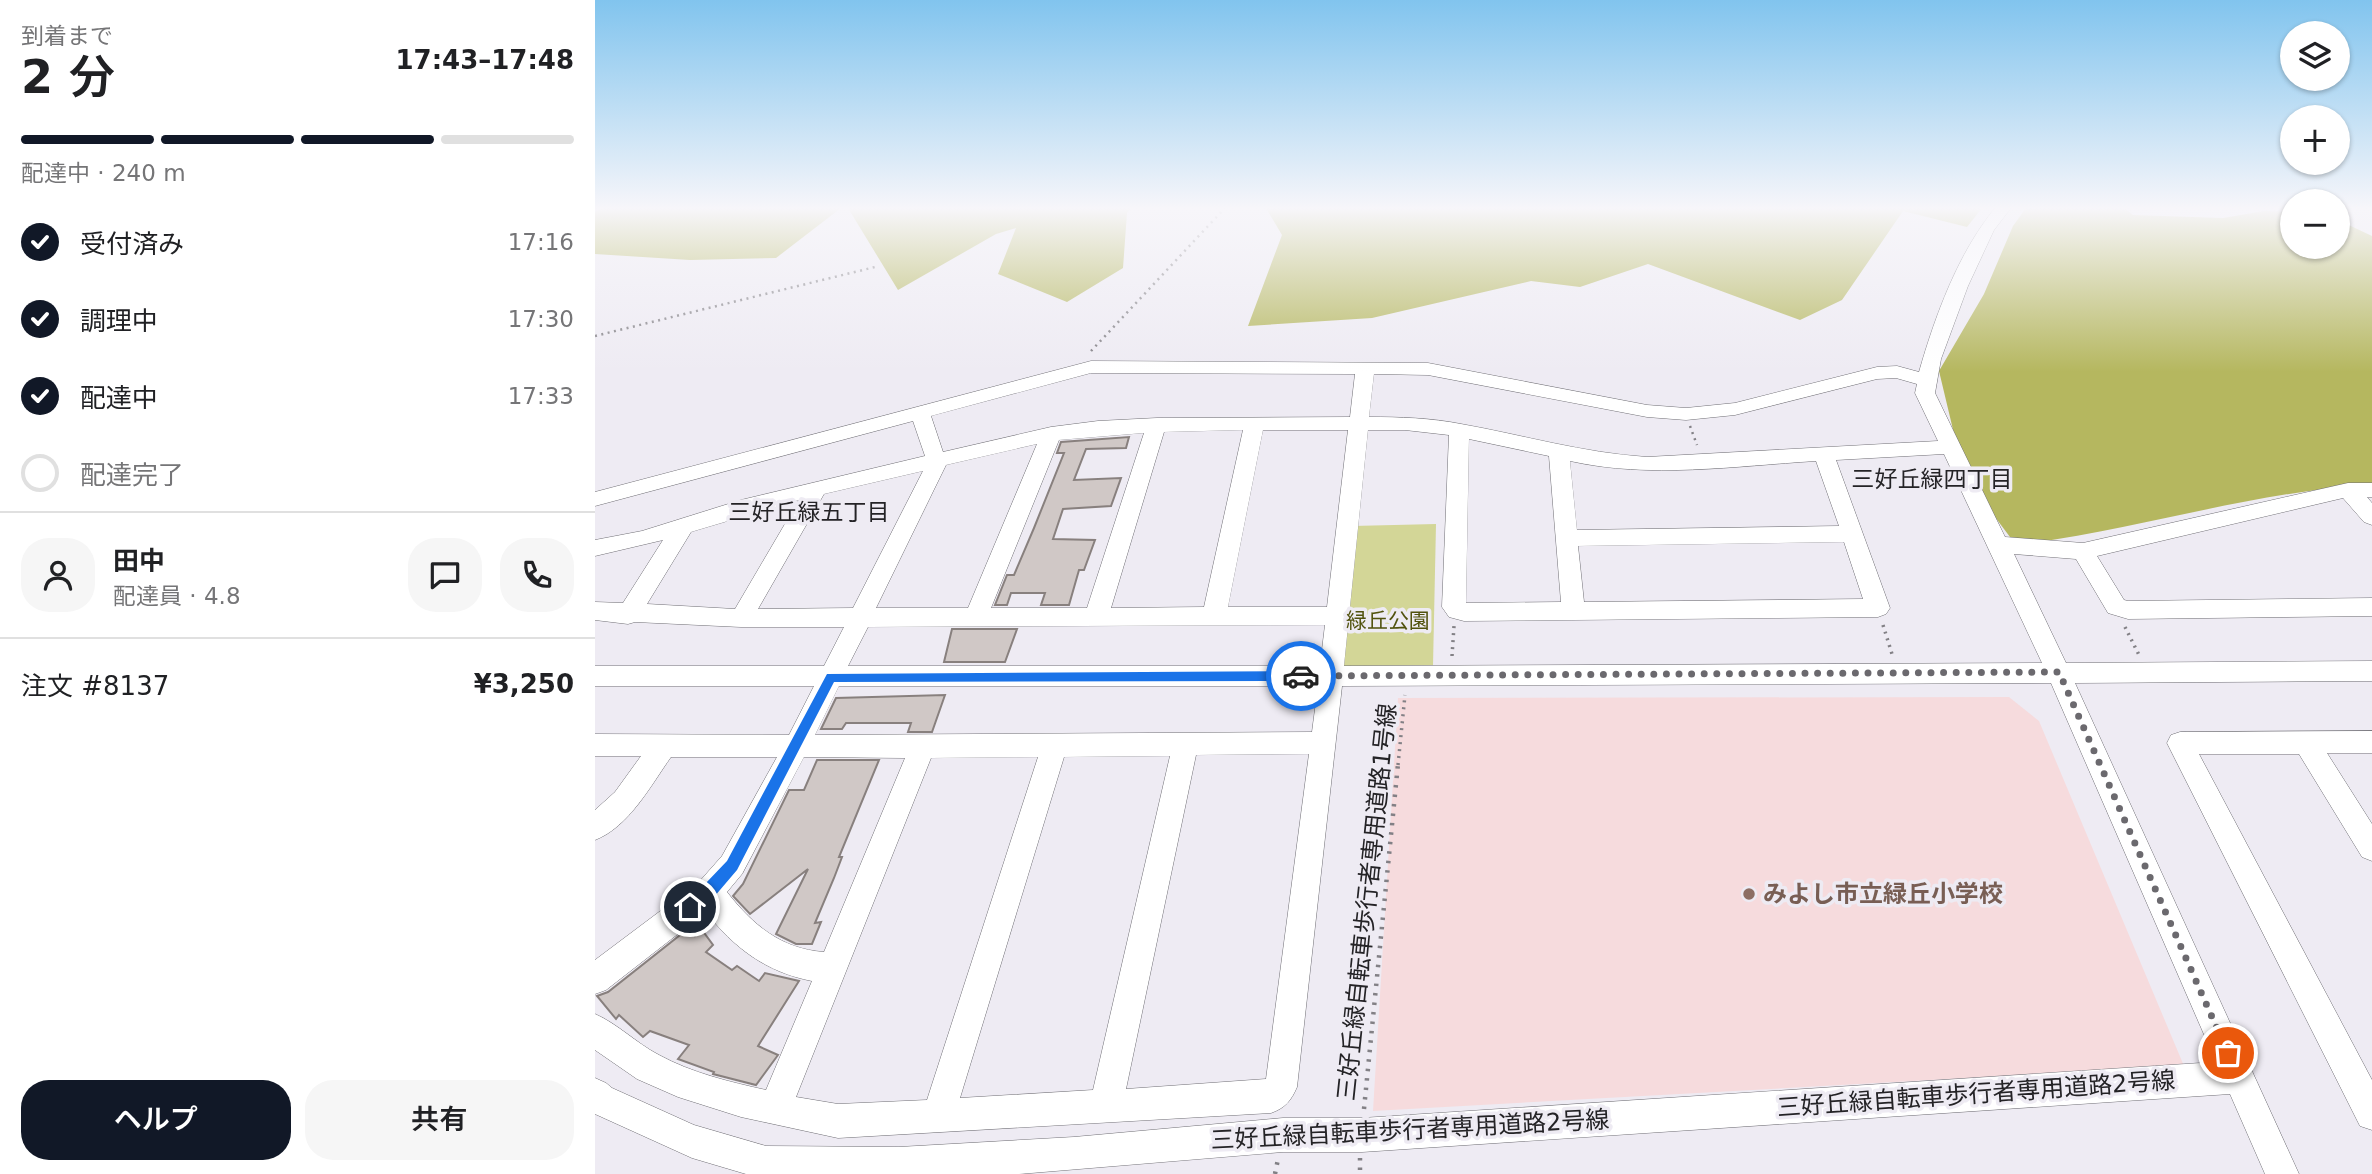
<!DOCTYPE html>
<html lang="ja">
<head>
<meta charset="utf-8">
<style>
  :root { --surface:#fff; --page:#f6f6f6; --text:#202124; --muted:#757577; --line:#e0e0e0; --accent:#111827 }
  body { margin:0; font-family:"DejaVu Sans","Noto Sans JP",sans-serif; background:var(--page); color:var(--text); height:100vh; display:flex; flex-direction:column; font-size:26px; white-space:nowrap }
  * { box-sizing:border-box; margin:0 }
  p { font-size:23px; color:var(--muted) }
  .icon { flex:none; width:38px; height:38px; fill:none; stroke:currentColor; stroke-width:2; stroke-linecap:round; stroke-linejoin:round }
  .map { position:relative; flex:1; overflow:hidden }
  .side { display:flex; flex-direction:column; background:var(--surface); width:595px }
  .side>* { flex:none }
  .fabs { position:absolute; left:1685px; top:21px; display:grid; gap:14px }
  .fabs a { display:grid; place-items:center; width:70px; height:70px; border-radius:50%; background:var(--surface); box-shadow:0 2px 5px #0004; font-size:35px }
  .pin { position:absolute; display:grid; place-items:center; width:60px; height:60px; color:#fff; margin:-30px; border:4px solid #fff; border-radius:50%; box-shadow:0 2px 7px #0007 }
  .courier { position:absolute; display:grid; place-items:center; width:70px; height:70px; margin:-35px; border:5px solid #1a73e8; border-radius:50%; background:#fff; color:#222; box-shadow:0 2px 9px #0007 }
  .head em { font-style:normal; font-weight:600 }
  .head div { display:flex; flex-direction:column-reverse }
  .head { display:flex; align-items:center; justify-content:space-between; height:119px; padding:0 21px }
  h1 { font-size:46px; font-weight:600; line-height:52px }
  .bar { display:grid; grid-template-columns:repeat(4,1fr); gap:10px 7px; align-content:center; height:84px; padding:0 21px }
  .bar i { height:9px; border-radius:5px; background:var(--line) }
  .bar .current { background:var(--accent) }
  .bar p { grid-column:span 4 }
  .line { display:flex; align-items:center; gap:18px; padding:0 21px; border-top:2px solid var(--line) }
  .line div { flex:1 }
  .round { display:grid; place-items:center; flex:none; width:74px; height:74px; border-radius:28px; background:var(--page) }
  ol { padding:0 21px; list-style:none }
  li { display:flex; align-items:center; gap:21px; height:77px }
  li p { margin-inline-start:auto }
  li .icon { padding:7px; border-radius:50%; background:var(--accent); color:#fff; stroke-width:4 }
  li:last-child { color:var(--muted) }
  li i { width:38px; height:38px; border:4px solid var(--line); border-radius:50% }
  .cta { display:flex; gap:14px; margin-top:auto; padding:14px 21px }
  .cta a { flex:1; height:80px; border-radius:28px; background:var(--accent); color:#fff; font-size:28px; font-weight:600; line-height:80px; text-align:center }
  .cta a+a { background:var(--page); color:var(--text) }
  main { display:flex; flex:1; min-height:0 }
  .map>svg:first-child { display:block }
  .education { fill:#f6dbdd }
  .green { fill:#d3d697 }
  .forest { fill:#b5b75f }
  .building { fill:#d0c8c6; stroke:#88807e; stroke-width:2 }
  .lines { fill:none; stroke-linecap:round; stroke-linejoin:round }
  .minor-casing { stroke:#706f75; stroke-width:1 }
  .path-far2 { stroke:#828085; stroke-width:2.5; stroke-dasharray:2 4.5; stroke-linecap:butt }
  .path-far1 { stroke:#828085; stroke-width:3.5; stroke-dasharray:2 5; stroke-linecap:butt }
  .path { stroke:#828085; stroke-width:4.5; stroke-dasharray:2.5 7; stroke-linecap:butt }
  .minor { fill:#fff; fill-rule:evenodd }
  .route { fill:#1a73e8 }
  .done { stroke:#6b696e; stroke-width:7; stroke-dasharray:0 12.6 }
  .education-dot { fill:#8d6e63; stroke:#eeebf3; stroke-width:2.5 }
  .labels { text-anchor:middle; stroke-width:7; stroke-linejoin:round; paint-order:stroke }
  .park-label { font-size:21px; fill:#51520e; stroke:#eeebf3 }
  .neighbourhood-label { font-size:23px; fill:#242326; stroke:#eeebf3 }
  .near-education-label { font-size:24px; font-weight:bold; fill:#785e54; stroke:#eeebf3; text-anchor:start }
  .near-street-label { font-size:24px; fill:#242326; stroke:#eeebf3 }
</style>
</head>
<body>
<main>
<section class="side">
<div class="head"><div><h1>2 分</h1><p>到着まで</p></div><em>17:43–17:48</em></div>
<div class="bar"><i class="current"></i><i class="current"></i><i class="current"></i><i></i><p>配達中 · 240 m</p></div>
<ol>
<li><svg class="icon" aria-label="check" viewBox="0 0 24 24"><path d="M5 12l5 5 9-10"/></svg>受付済み<p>17:16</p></li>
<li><svg class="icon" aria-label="check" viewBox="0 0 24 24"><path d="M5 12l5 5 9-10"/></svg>調理中<p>17:30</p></li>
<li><svg class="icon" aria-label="check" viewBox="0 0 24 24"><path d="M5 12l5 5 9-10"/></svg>配達中<p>17:33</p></li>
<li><i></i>配達完了</li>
</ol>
<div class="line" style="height:126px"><a class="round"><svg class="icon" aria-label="person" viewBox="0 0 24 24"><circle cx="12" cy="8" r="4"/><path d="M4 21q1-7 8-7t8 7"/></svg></a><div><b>田中</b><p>配達員 · 4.8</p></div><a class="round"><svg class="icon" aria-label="chat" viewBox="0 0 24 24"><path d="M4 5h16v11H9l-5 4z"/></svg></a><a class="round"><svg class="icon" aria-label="phone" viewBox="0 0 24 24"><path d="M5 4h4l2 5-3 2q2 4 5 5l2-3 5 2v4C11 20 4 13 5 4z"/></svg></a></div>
<div class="line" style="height:91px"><div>注文 #8137</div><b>¥3,250</b></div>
<div class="cta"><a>ヘルプ</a><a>共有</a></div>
</section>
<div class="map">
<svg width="1777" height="1174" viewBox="0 0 1777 1174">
  <rect width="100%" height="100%" fill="#eeebf3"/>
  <path class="education" d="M1414,697L1444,721L1589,1066L778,1111L803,698Z"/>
  <path class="green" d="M841,524L838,666L740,668L757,526Z"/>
  <g class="forest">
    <path d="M6,208H246L181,258L95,260L0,254V212Z"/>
    <path d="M253,208H536L532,213L528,268L472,302L403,274L421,228L401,234L303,290Z"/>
    <path d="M671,208H1387L1372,227L1308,211L1247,300L1205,320L1053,264L985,287L936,281L777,318L653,326L687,235Z"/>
    <path d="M1431,208H1529L1538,215L1628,218L1669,211L1697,212L1698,247H1743V220L1777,236V485C1658,491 1540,531 1421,545L1397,513L1360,438L1344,371L1389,294L1418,226Z"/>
  </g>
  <g class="building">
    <path d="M534,437L531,448L491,449L479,480L526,478L516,506L468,509L458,539L500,540L489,570H484L474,605H446L450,593H416L412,605H400L412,575H419L439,528L469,453H462L466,442Z"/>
    <path d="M357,629H422L410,662H349Z"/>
    <path d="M350,695L337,732H313L316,723H251L247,729H226L241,698Z"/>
    <path d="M222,760H284L244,857H247L239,878L220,923L226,922L217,944H201L181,934L213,869L155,914L138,896L148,884L194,790H209Z"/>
    <path d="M94,928L100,936L107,930L118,945L111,952L137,970L142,966L164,981L170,973L204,981L163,1046L183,1055L161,1085L118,1074L119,1072L83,1059L94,1045L55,1031L48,1037L24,1015L21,1019L2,996L13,992Z"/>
  </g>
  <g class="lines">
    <g class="minor-casing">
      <g id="minor">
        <path d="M1400,208H1416L1399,230L1373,286L1346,359L1340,393L1410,537L1488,543L1753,483H1777V497H1772L1777,503V525L1769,522L1748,498L1502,556L1529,600L1533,601L1777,598V616L1533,619L1513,613L1481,559L1419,554L1471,663L1777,661V681L1480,683L1704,1174H1670L1635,1094L767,1152H688L424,1174H151L97,1158L0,1114V1078L11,1083L17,1088L99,1125L171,1146L304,1147L479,1137L688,1118H767L1621,1062L1456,683L747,686L702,1087C696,1101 690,1108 676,1113L243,1138L146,1117L83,1097L42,1079L0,1050V1014C23,1024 41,1043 64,1055C97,1073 135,1082 171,1090L217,981C171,972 139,948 111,912L11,990L0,994V960L104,882L127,856L182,757H76C56,785 34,827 0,840V810L20,792L46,756H0V734L194,735L219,686H0V666H229L249,627H146L40,622L33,624L0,620V602L28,603L68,540L0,556V540L47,531L146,500L330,456L318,421L0,506V492L496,361L833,363L1052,405L1091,408L1140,403L1282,367L1302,366L1324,372C1340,316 1363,253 1400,208ZM496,373L760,374L755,417L562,418L503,421L456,427L348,452L336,416ZM779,374L833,375L1052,417L1091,420L1140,415L1282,379L1301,378L1322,384L1320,393L1343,441L1052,457C988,453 928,435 866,424C836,418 805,417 774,417ZM648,430L609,607L516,608L569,432ZM668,430H753L732,607H633ZM773,430H810L854,435L847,607L854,617L869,621L1283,617L1291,614L1295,608L1241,460L1349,454L1447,663L749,666ZM549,433L492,608H396L464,440ZM874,439L954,456L966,602L871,603ZM442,444L373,608H281L351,465ZM975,461C1055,479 1140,466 1221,461L1244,526L982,530ZM328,471L258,608L163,609L229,494ZM204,500L140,609L52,604L96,532ZM1249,542L1268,599L989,602L983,546ZM730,625L725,666H253L273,627ZM244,686H723L717,732L220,735ZM714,754L671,1079L531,1089L601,755ZM575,756L498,1090L365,1098L469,757ZM209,757L310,758L229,952C186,949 158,925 132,892L147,874ZM443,757L332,1100L243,1104L201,1097L336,758Z"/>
        <path d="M1777,731V753H1732L1777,824V861L1767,857L1704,754H1604L1777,1080V1130L1765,1126L1572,743L1576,735L1585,732Z"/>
      </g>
    </g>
    <g class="path-far2">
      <path d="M0,336L280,267"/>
      <path d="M496,351L630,208"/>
      <path d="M1095,426L1102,445"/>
    </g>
    <g class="path-far1">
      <path d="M1288,625L1297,654"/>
      <path d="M1530,627L1544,655"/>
      <path d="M857,656L859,626"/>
      <path d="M803,765L810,695"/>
    </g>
    <g class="path">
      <path d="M769,1109L803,764"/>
      <path d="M765,1158V1174"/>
      <path d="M680,1174L683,1159"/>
    </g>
    <use href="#minor" class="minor"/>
  </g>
  <linearGradient id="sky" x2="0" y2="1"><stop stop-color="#81c4ee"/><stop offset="0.56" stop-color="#f7f6fa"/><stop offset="1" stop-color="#f7f6fa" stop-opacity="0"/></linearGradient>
  <rect width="1777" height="372" fill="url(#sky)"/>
  <path class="route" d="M706,671L712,676L706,681L239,682L142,870L119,897L100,912H90L88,907L132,861L232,674Z"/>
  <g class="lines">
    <path class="done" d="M706,676L1464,672L1633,1053"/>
  </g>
  <circle class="education-dot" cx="1154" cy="894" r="7"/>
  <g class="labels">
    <g class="park-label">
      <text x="793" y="628">緑丘公園</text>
    </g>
    <g class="neighbourhood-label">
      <text x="1337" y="487">三好丘緑四丁目</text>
      <text x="214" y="520">三好丘緑五丁目</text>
    </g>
    <g class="near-education-label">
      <text x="1168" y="902">みよし市立緑丘小学校</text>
    </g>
    <g class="near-street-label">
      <text transform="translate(772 902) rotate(-84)" y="8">三好丘緑自転車歩行者専用道路1号線</text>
      <text transform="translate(1381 1094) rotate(-4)" y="8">三好丘緑自転車歩行者専用道路2号線</text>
      <text transform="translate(815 1130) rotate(-3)" y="8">三好丘緑自転車歩行者専用道路2号線</text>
    </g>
  </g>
</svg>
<div class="fabs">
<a><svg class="icon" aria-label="layers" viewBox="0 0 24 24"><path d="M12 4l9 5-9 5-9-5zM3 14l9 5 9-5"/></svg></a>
<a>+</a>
<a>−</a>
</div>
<div class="pin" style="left:1633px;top:1053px;background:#ea580c"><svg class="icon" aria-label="bag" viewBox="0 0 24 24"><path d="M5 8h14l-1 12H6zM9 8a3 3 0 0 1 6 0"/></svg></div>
<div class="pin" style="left:95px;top:907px;background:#1f2937"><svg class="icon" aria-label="home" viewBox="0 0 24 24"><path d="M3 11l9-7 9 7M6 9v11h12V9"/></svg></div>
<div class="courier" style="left:706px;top:676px"><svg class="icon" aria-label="car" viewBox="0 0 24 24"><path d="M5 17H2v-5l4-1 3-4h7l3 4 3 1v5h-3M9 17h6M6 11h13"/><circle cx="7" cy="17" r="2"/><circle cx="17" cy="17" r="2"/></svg></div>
</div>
</main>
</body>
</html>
